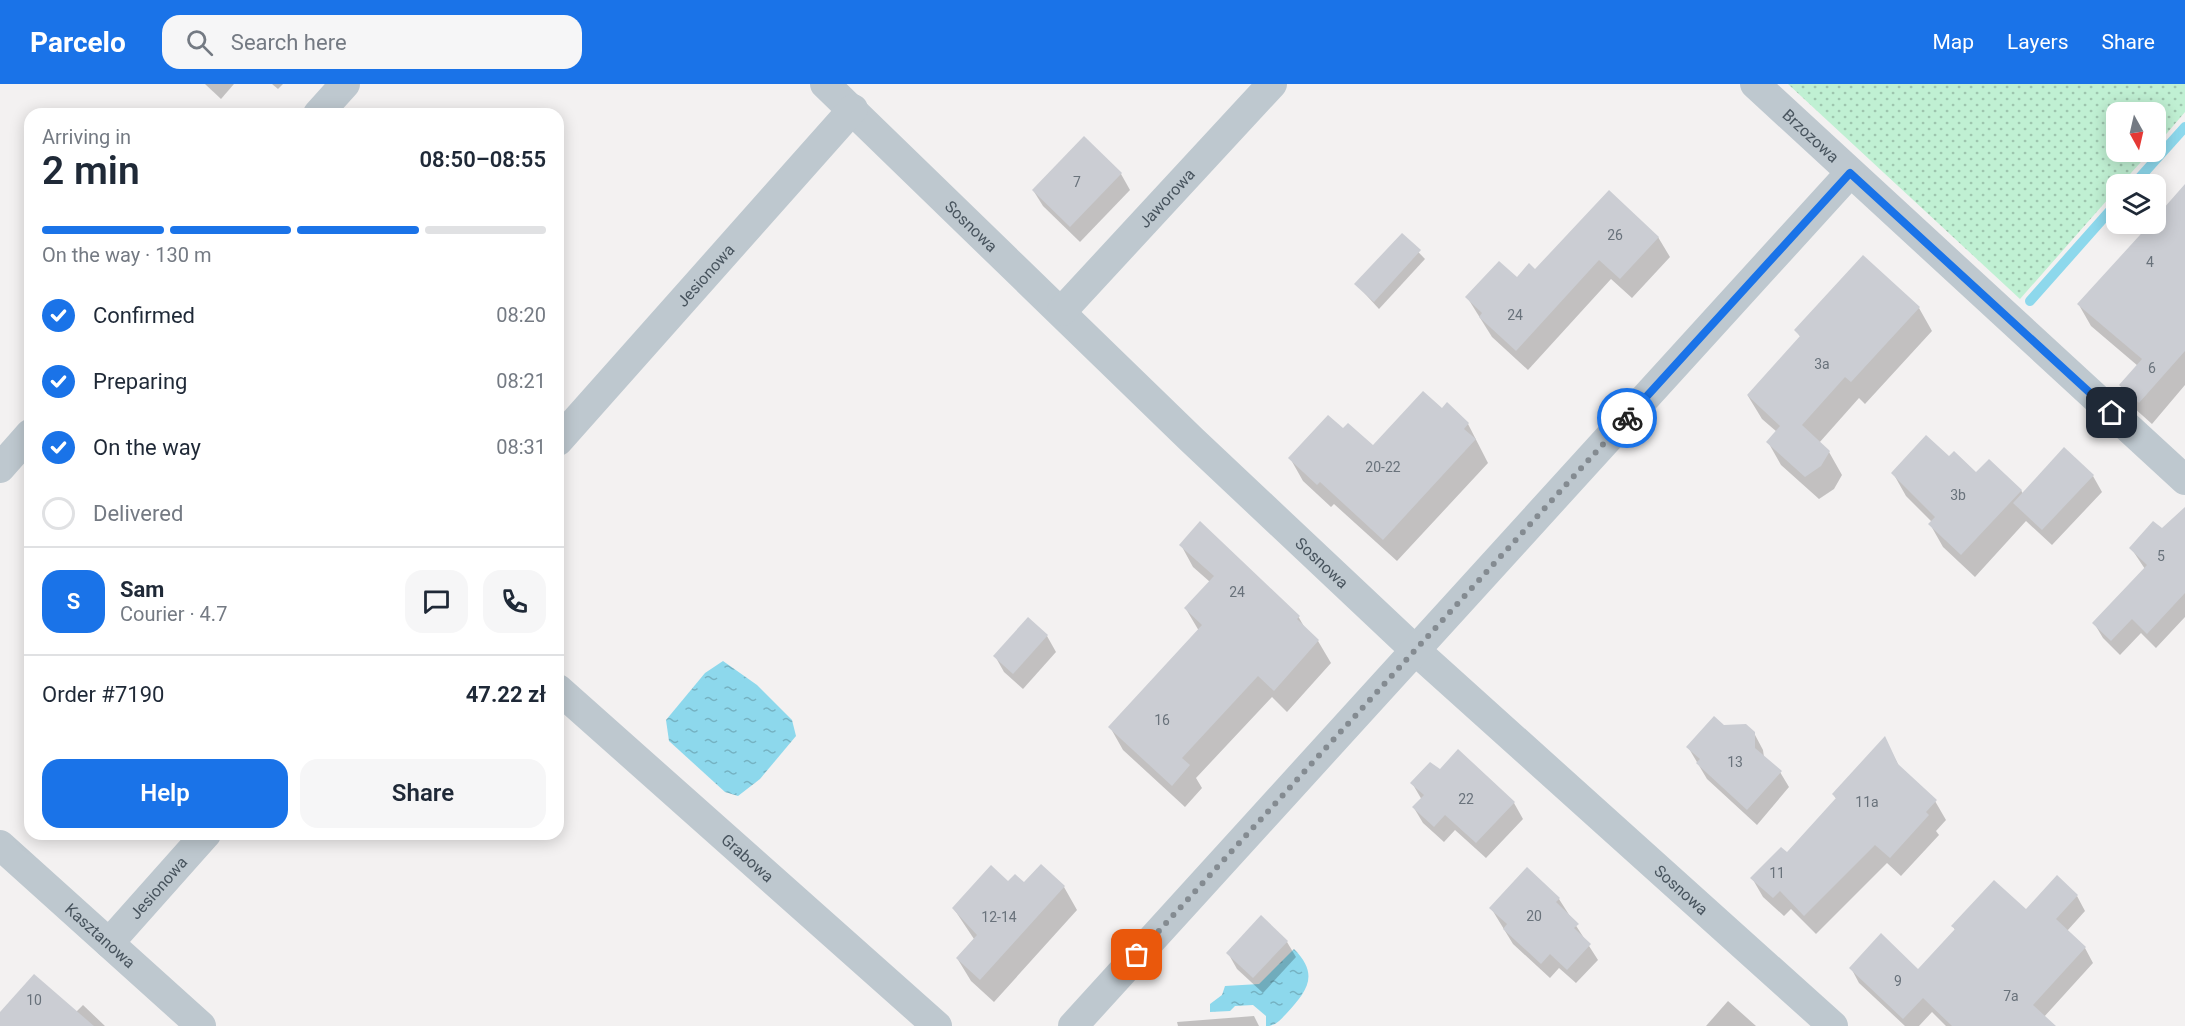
<!DOCTYPE html>
<html lang="en">
<head>
<meta charset="utf-8">
<style>
  :root { --surface:#fff; --page:#f6f6f7; --text:#1f2937; --muted:#747a83; --line:#e0e1e3; --accent:#1a73e8 }
  body { margin:0; font-family:Roboto,sans-serif; background:var(--page); color:var(--text); height:100vh; display:flex; flex-direction:column; font-size:22px; white-space:nowrap }
  * { box-sizing:border-box; margin:0 }
  p { font-size:20px; color:var(--muted) }
  .icon { flex:none; width:33px; height:33px; fill:none; stroke:currentColor; stroke-width:2; stroke-linecap:round; stroke-linejoin:round }
  .map { position:relative; flex:1; overflow:hidden }
  .drawer { position:absolute; left:24px; top:24px; width:540px; height:732px; display:flex; flex-direction:column; background:var(--surface); border-radius:18px; box-shadow:0 3px 15px #0003 }
  .drawer>* { flex:none }
  .needle { width:39px; rotate:172deg }
  .tools { position:absolute; left:2106px; top:18px; display:grid; gap:12px }
  .tools a { display:grid; place-items:center; width:60px; height:60px; border-radius:12px; background:var(--surface); box-shadow:0 3px 15px #0003; font-size:30px }
  .pin { position:absolute; display:grid; place-items:center; width:51px; height:51px; color:#fff; margin:-26px; border-radius:12px; box-shadow:0 3px 9px #0006 }
  .courier { position:absolute; display:grid; place-items:center; width:60px; height:60px; margin:-30px; border:4px solid #1a73e8; border-radius:50%; background:#fff; color:#222; box-shadow:0 2px 8px #0007 }
  .head em { font-style:normal; font-weight:600 }
  .head div { display:flex; flex-direction:column-reverse }
  .head { display:flex; align-items:center; justify-content:space-between; height:102px; padding:0 18px }
  h1 { font-size:39px; font-weight:600; line-height:45px }
  .bar { display:grid; grid-template-columns:repeat(4,1fr); gap:9px 6px; align-content:center; height:72px; padding:0 18px }
  .bar i { height:8px; border-radius:4px; background:var(--line) }
  .bar .active { background:var(--accent) }
  .bar p { grid-column:span 4 }
  .line { display:flex; align-items:center; gap:15px; padding:0 18px; border-top:2px solid var(--line) }
  .line div { flex:1 }
  .round { display:grid; place-items:center; flex:none; width:63px; height:63px; border-radius:18px; background:var(--page) }
  ol { padding:0 18px; list-style:none }
  li { display:flex; align-items:center; gap:18px; height:66px }
  li p { margin-inline-start:auto }
  li .icon { padding:6px; border-radius:50%; background:var(--accent); color:#fff; stroke-width:4 }
  li:last-child { color:var(--muted) }
  li i { width:33px; height:33px; border:3px solid var(--line); border-radius:50% }
  .primary-button { display:flex; gap:12px; margin-top:auto; padding:12px 18px }
  .primary-button a { flex:1; height:69px; border-radius:18px; background:var(--accent); color:#fff; font-size:24px; font-weight:600; line-height:69px; text-align:center }
  .primary-button a+a { background:var(--page); color:var(--text) }
  header { display:flex; align-items:center; gap:36px; box-sizing:border-box; height:84px; padding:0 30px; background:var(--accent); color:#fff }
  header strong { font-size:28px }
  nav { display:flex; gap:33px; margin-inline-start:auto; font-size:21px }
  .search { width:420px; height:54px; background:var(--page); display:flex; align-items:center; gap:15px; box-sizing:border-box; padding:0 21px; border-radius:18px; color:var(--muted); font-size:22px }
  .map>svg:first-child { display:block }
  .garden { fill:url(#garden-dots) }
  .water { fill:url(#water-ripples) }
  .shadow { fill:#0003 }
  .lines { fill:none; stroke-linecap:round; stroke-linejoin:round }
  .stream { stroke:#8dd8ec; stroke-width:10 }
  .building { fill:#cbcdd3 }
  .street { stroke:#bec8cf; stroke-width:30 }
  .done { stroke:#848b91; stroke-width:6; stroke-dasharray:0 10.8 }
  .route { stroke:#1a73e8; stroke-width:8 }
  .labels { text-anchor:middle; stroke-width:5; stroke-linejoin:round; paint-order:stroke }
  .number-label { font-size:14px; fill:#69727b }
  .street-label { font-size:16px; fill:#48545e; stroke:#fff }
</style>
</head>
<body>
<header>
<strong>Parcelo</strong>
<div class="search"><svg class="icon" aria-label="search" viewBox="0 0 24 24"><circle cx="10" cy="10" r="6"/><path d="M15 15l6 6"/></svg>Search here</div>
<nav><a>Map</a><a>Layers</a><a>Share</a></nav>
</header>
<div class="map">
<svg width="2185" height="942" viewBox="0 0 2185 942">
  <defs>
    <pattern id="garden-dots" width="8" height="8" patternUnits="userSpaceOnUse" patternTransform="scale(1.5)"><rect width="8" height="8" fill="#c0f0d3"/><path d="M2 2h.1M6 6h.1" fill="none" stroke="#9ec5ae" stroke-width="1.8" stroke-linecap="round"/></pattern>
    <pattern id="water-ripples" width="26" height="14" patternUnits="userSpaceOnUse" patternTransform="scale(1.5)"><rect width="26" height="14" fill="#8dd8ec"/><path d="M2 4q2-2 4 0t4 0M15 11q2-2 4 0t4 0" fill="none" stroke="#75b2c2"/></pattern>
  </defs>
  <rect width="100%" height="100%" fill="#f3f1f1"/>
  <path class="garden" d="M1788,0H2185V28L2156,62V28H2116V68H2150L2121,100H2116V106L2020,215Z"/>
  <g class="water">
    <path d="M723,577L757,601L792,636L796,652L760,695L738,712L725,708L669,657L666,636L705,589Z"/>
    <path d="M1294,865C1320,891 1307,907 1286,930C1280,936 1276,942 1266,942V932L1253,921L1235,922L1230,927L1210,928V920L1222,911L1225,902L1259,900Z"/>
  </g>
  <g class="shadow">
    <path d="M205,0H234L221,15Z"/>
    <path d="M272,0H283L278,5Z"/>
    <path d="M1084,54L1121,90L1130,106L1080,158L1043,122L1033,106Z"/>
    <path d="M2185,102V301L2152,340L2133,323L2121,301L2138,282L2091,242L2079,221L2152,140H2156V135Z"/>
    <path d="M1402,151L1425,175L1379,225L1356,200Z"/>
    <path d="M1658,153L1670,173L1632,214L1611,195L1528,286L1492,253L1467,213L1535,187Z"/>
    <path d="M1919,224L1932,247L1865,320L1859,314L1819,359L1829,368L1842,391L1834,405L1819,415L1781,381L1768,358L1777,348L1762,335L1748,312L1801,254L1796,246Z"/>
    <path d="M1447,321L1468,340L1488,379L1397,477L1334,420L1331,423L1303,397L1290,374L1343,346L1373,363L1442,326Z"/>
    <path d="M1949,374L1976,390L2021,406L2023,410L2093,392L2102,408L2052,461L2026,437L1975,493L1943,463L1930,440L1932,438L1906,412L1893,389Z"/>
    <path d="M2185,440V533L2156,564L2141,549L2120,571L2103,554L2094,539L2145,485L2131,464L2163,446Z"/>
    <path d="M1181,461L1298,532L1306,546L1318,557L1331,579L1287,628L1272,613L1196,694L1202,704L1185,723L1123,666L1110,643L1199,547L1186,525L1210,498L1193,483Z"/>
    <path d="M1029,535L1047,552L1056,568L1023,605L1004,588L995,572Z"/>
    <path d="M1723,642L1754,649L1763,666L1764,673L1780,688L1789,703L1757,741L1707,695L1688,663Z"/>
    <path d="M1885,655L1900,684L1935,717L1946,736L1936,747L1939,751L1901,792L1887,779L1816,850L1791,825L1784,832L1763,813L1752,794L1787,770L1837,716L1833,710Z"/>
    <path d="M1440,687L1514,719L1523,735L1486,774L1455,746L1444,758L1423,739L1414,724L1422,716L1412,699Z"/>
    <path d="M1527,785L1559,815L1598,876L1576,899L1559,884L1550,894L1513,860L1491,824Z"/>
    <path d="M1008,799L1064,803L1077,826L994,918L971,897L957,874L974,855L954,825Z"/>
    <path d="M2077,812L2085,827L2067,847L2085,864L2093,879L2043,934L2048,942H1946L1932,928L1919,942H1905L1859,899L1851,884L1918,887L1955,846L1953,842L2026,827Z"/>
    <path d="M1287,858L1296,873L1263,909L1237,885L1228,869Z"/>
    <path d="M1728,917L1756,942H1706Z"/>
    <path d="M83,921L105,942H6L0,932L76,928Z"/>
    <path d="M1254,932L1259,942H1178L1177,938Z"/>
  </g>
  <g class="lines">
    <g class="stream">
      <path d="M2134,100L2185,43"/>
      <path d="M2030,217L2116,120"/>
    </g>
  </g>
  <g class="building">
    <path d="M1084,52L1122,89L1070,143L1032,106Z"/>
    <path d="M2185,100V267L2139,319L2119,301L2142,275L2077,220L2150,140H2156V133Z"/>
    <path d="M1609,106L1659,153L1620,195L1599,176L1516,267L1479,233L1482,229L1465,213L1499,177L1517,193L1529,179L1535,185Z"/>
    <path d="M1402,149L1421,166L1374,218L1354,200Z"/>
    <path d="M1863,171L1920,223L1851,298L1845,293L1802,341L1830,367L1821,382L1805,393L1766,358L1780,342L1747,311L1800,252L1794,246Z"/>
    <path d="M1423,307L1442,324L1447,318L1469,339L1464,345L1476,355L1383,456L1320,398L1317,401L1288,374L1328,331L1343,344L1348,339L1373,361Z"/>
    <path d="M1926,351L1949,372L1954,367L1976,388L1989,375L2022,406L1961,471L1928,440L1935,433L1891,389Z"/>
    <path d="M2064,363L2094,391L2042,446L2013,419Z"/>
    <path d="M2185,423V509L2147,550L2132,535L2111,557L2092,539L2147,481L2129,464L2153,437L2162,444Z"/>
    <path d="M1200,437L1300,532L1297,535L1319,556L1274,607L1258,592L1182,674L1190,681L1172,702L1108,643L1202,541L1184,524L1214,492L1179,461Z"/>
    <path d="M1028,533L1048,551L1013,590L993,572Z"/>
    <path d="M1714,632L1724,641L1746,640L1755,648V664L1782,687L1747,726L1696,679L1700,675L1686,663Z"/>
    <path d="M1885,652L1898,680L1937,716L1926,728L1929,731L1890,774L1875,761L1804,832L1780,807L1773,814L1750,794L1781,763L1787,768L1836,714L1832,710Z"/>
    <path d="M1458,665L1515,718L1476,759L1445,731L1434,743L1412,723L1424,711L1410,699L1430,678L1440,685Z"/>
    <path d="M1041,780L1065,802L980,896L956,874L977,851L952,824L991,781L1008,797L1015,790L1024,798Z"/>
    <path d="M1527,783L1560,814L1556,818L1579,840L1574,844L1591,860L1567,886L1550,870L1541,880L1503,845L1507,840L1489,824Z"/>
    <path d="M2057,791L2078,811L2056,835L2086,863L2033,921L2056,942H1952L1923,914L1903,935L1849,884L1881,849L1918,885L1955,845L1951,842L1994,796L2026,825Z"/>
    <path d="M1261,831L1288,857L1253,894L1226,869Z"/>
    <path d="M34,890L94,942H0V928Z"/>
  </g>
  <g class="lines">
    <g class="street">
      <path id="s1" d="M825,0L1192,356L1415,566L1833,942"/>
      <path id="s2" d="M1755,0L2185,396"/>
      <path d="M318,30L345,0"/>
      <path id="s3" d="M1062,227L1272,0"/>
      <path id="s4" d="M558,357L853,25"/>
      <path d="M0,384L30,350"/>
      <path id="s5" d="M558,605L937,942"/>
      <path id="s6" d="M0,761L201,942"/>
      <path id="s7" d="M109,859L206,750"/>
      <path d="M1073,942L1850,89"/>
    </g>
  </g>
  <g class="lines">
    <path class="done" d="M1137,871L1627,334"/>
    <path class="route" d="M1627,334L1850,89L2112,329"/>
  </g>
  <g class="labels">
    <g class="number-label">
      <text x="1077" y="103">7</text>
      <text x="1615" y="156">26</text>
      <text x="2150" y="183">4</text>
      <text x="1515" y="236">24</text>
      <text x="1822" y="285">3a</text>
      <text x="2152" y="289">6</text>
      <text x="1383" y="388">20-22</text>
      <text x="1958" y="416">3b</text>
      <text x="2161" y="477">5</text>
      <text x="1237" y="513">24</text>
      <text x="1162" y="641">16</text>
      <text x="1735" y="683">13</text>
      <text x="1466" y="720">22</text>
      <text x="1867" y="723">11a</text>
      <text x="1777" y="794">11</text>
      <text x="1534" y="837">20</text>
      <text x="999" y="838">12-14</text>
      <text x="1898" y="902">9</text>
      <text x="2011" y="917">7a</text>
      <text x="34" y="921">10</text>
    </g>
    <g class="street-label">
      <text dy="6" stroke="none"><textPath href="#s2" startOffset="76">Brzozowa</textPath></text>
      <text dy="6" stroke="none"><textPath href="#s3" startOffset="154">Jaworowa</textPath></text>
      <text dy="6" stroke="none"><textPath href="#s1" startOffset="204">Sosnowa</textPath></text>
      <text dy="6" stroke="none"><textPath href="#s4" startOffset="222">Jesionowa</textPath></text>
      <text dy="6" stroke="none"><textPath href="#s1" startOffset="690">Sosnowa</textPath></text>
      <text dy="6" stroke="none"><textPath href="#s5" startOffset="254">Grabowa</textPath></text>
      <text dy="6" stroke="none"><textPath href="#s7" startOffset="74">Jesionowa</textPath></text>
      <text dy="6" stroke="none"><textPath href="#s1" startOffset="1176">Sosnowa</textPath></text>
      <text dy="6" stroke="none"><textPath href="#s6" startOffset="135">Kasztanowa</textPath></text>
    </g>
  </g>
</svg>
<div class="tools">
<a><svg class="needle" viewBox="-14 -14 28 28"><path d="M0-13l5 13h-10z" fill="#e53935"/><path d="M0 13l5-13h-10z" fill="#747a83"/></svg></a>
<a><svg class="icon" aria-label="layers" viewBox="0 0 24 24"><path d="M12 4l9 5-9 5-9-5zM3 14l9 5 9-5"/></svg></a>
</div>
<div class="pin" style="left:1137px;top:871px;background:#ea580c"><svg class="icon" aria-label="bag" viewBox="0 0 24 24"><path d="M5 8h14l-1 12H6zM9 8a3 3 0 0 1 6 0"/></svg></div>
<div class="pin" style="left:2112px;top:329px;background:#1f2937"><svg class="icon" aria-label="home" viewBox="0 0 24 24"><path d="M3 11l9-7 9 7M6 9v11h12V9"/></svg></div>
<div class="courier" style="left:1627px;top:334px"><svg class="icon" aria-label="bike" viewBox="0 0 24 24"><circle cx="6" cy="16" r="4"/><circle cx="18" cy="16" r="4"/><path d="M6 16l4-8h5l3 8M10 8l3 8H6M13 5h3"/></svg></div>
<section class="drawer">
<div class="head"><div><h1>2 min</h1><p>Arriving in</p></div><em>08:50–08:55</em></div>
<div class="bar"><i class="active"></i><i class="active"></i><i class="active"></i><i></i><p>On the way · 130 m</p></div>
<ol>
<li><svg class="icon" aria-label="check" viewBox="0 0 24 24"><path d="M5 12l5 5 9-10"/></svg>Confirmed<p>08:20</p></li>
<li><svg class="icon" aria-label="check" viewBox="0 0 24 24"><path d="M5 12l5 5 9-10"/></svg>Preparing<p>08:21</p></li>
<li><svg class="icon" aria-label="check" viewBox="0 0 24 24"><path d="M5 12l5 5 9-10"/></svg>On the way<p>08:31</p></li>
<li><i></i>Delivered</li>
</ol>
<div class="line" style="height:108px"><b class="round" style="background:var(--accent);color:#fff">S</b><div><b>Sam</b><p>Courier · 4.7</p></div><a class="round"><svg class="icon" aria-label="chat" viewBox="0 0 24 24"><path d="M4 5h16v11H9l-5 4z"/></svg></a><a class="round"><svg class="icon" aria-label="phone" viewBox="0 0 24 24"><path d="M5 4h4l2 5-3 2q2 4 5 5l2-3 5 2v4C11 20 4 13 5 4z"/></svg></a></div>
<div class="line" style="height:78px"><div>Order #7190</div><b>47.22 zł</b></div>
<div class="primary-button"><a>Help</a><a>Share</a></div>
</section>
</div>
</body>
</html>
